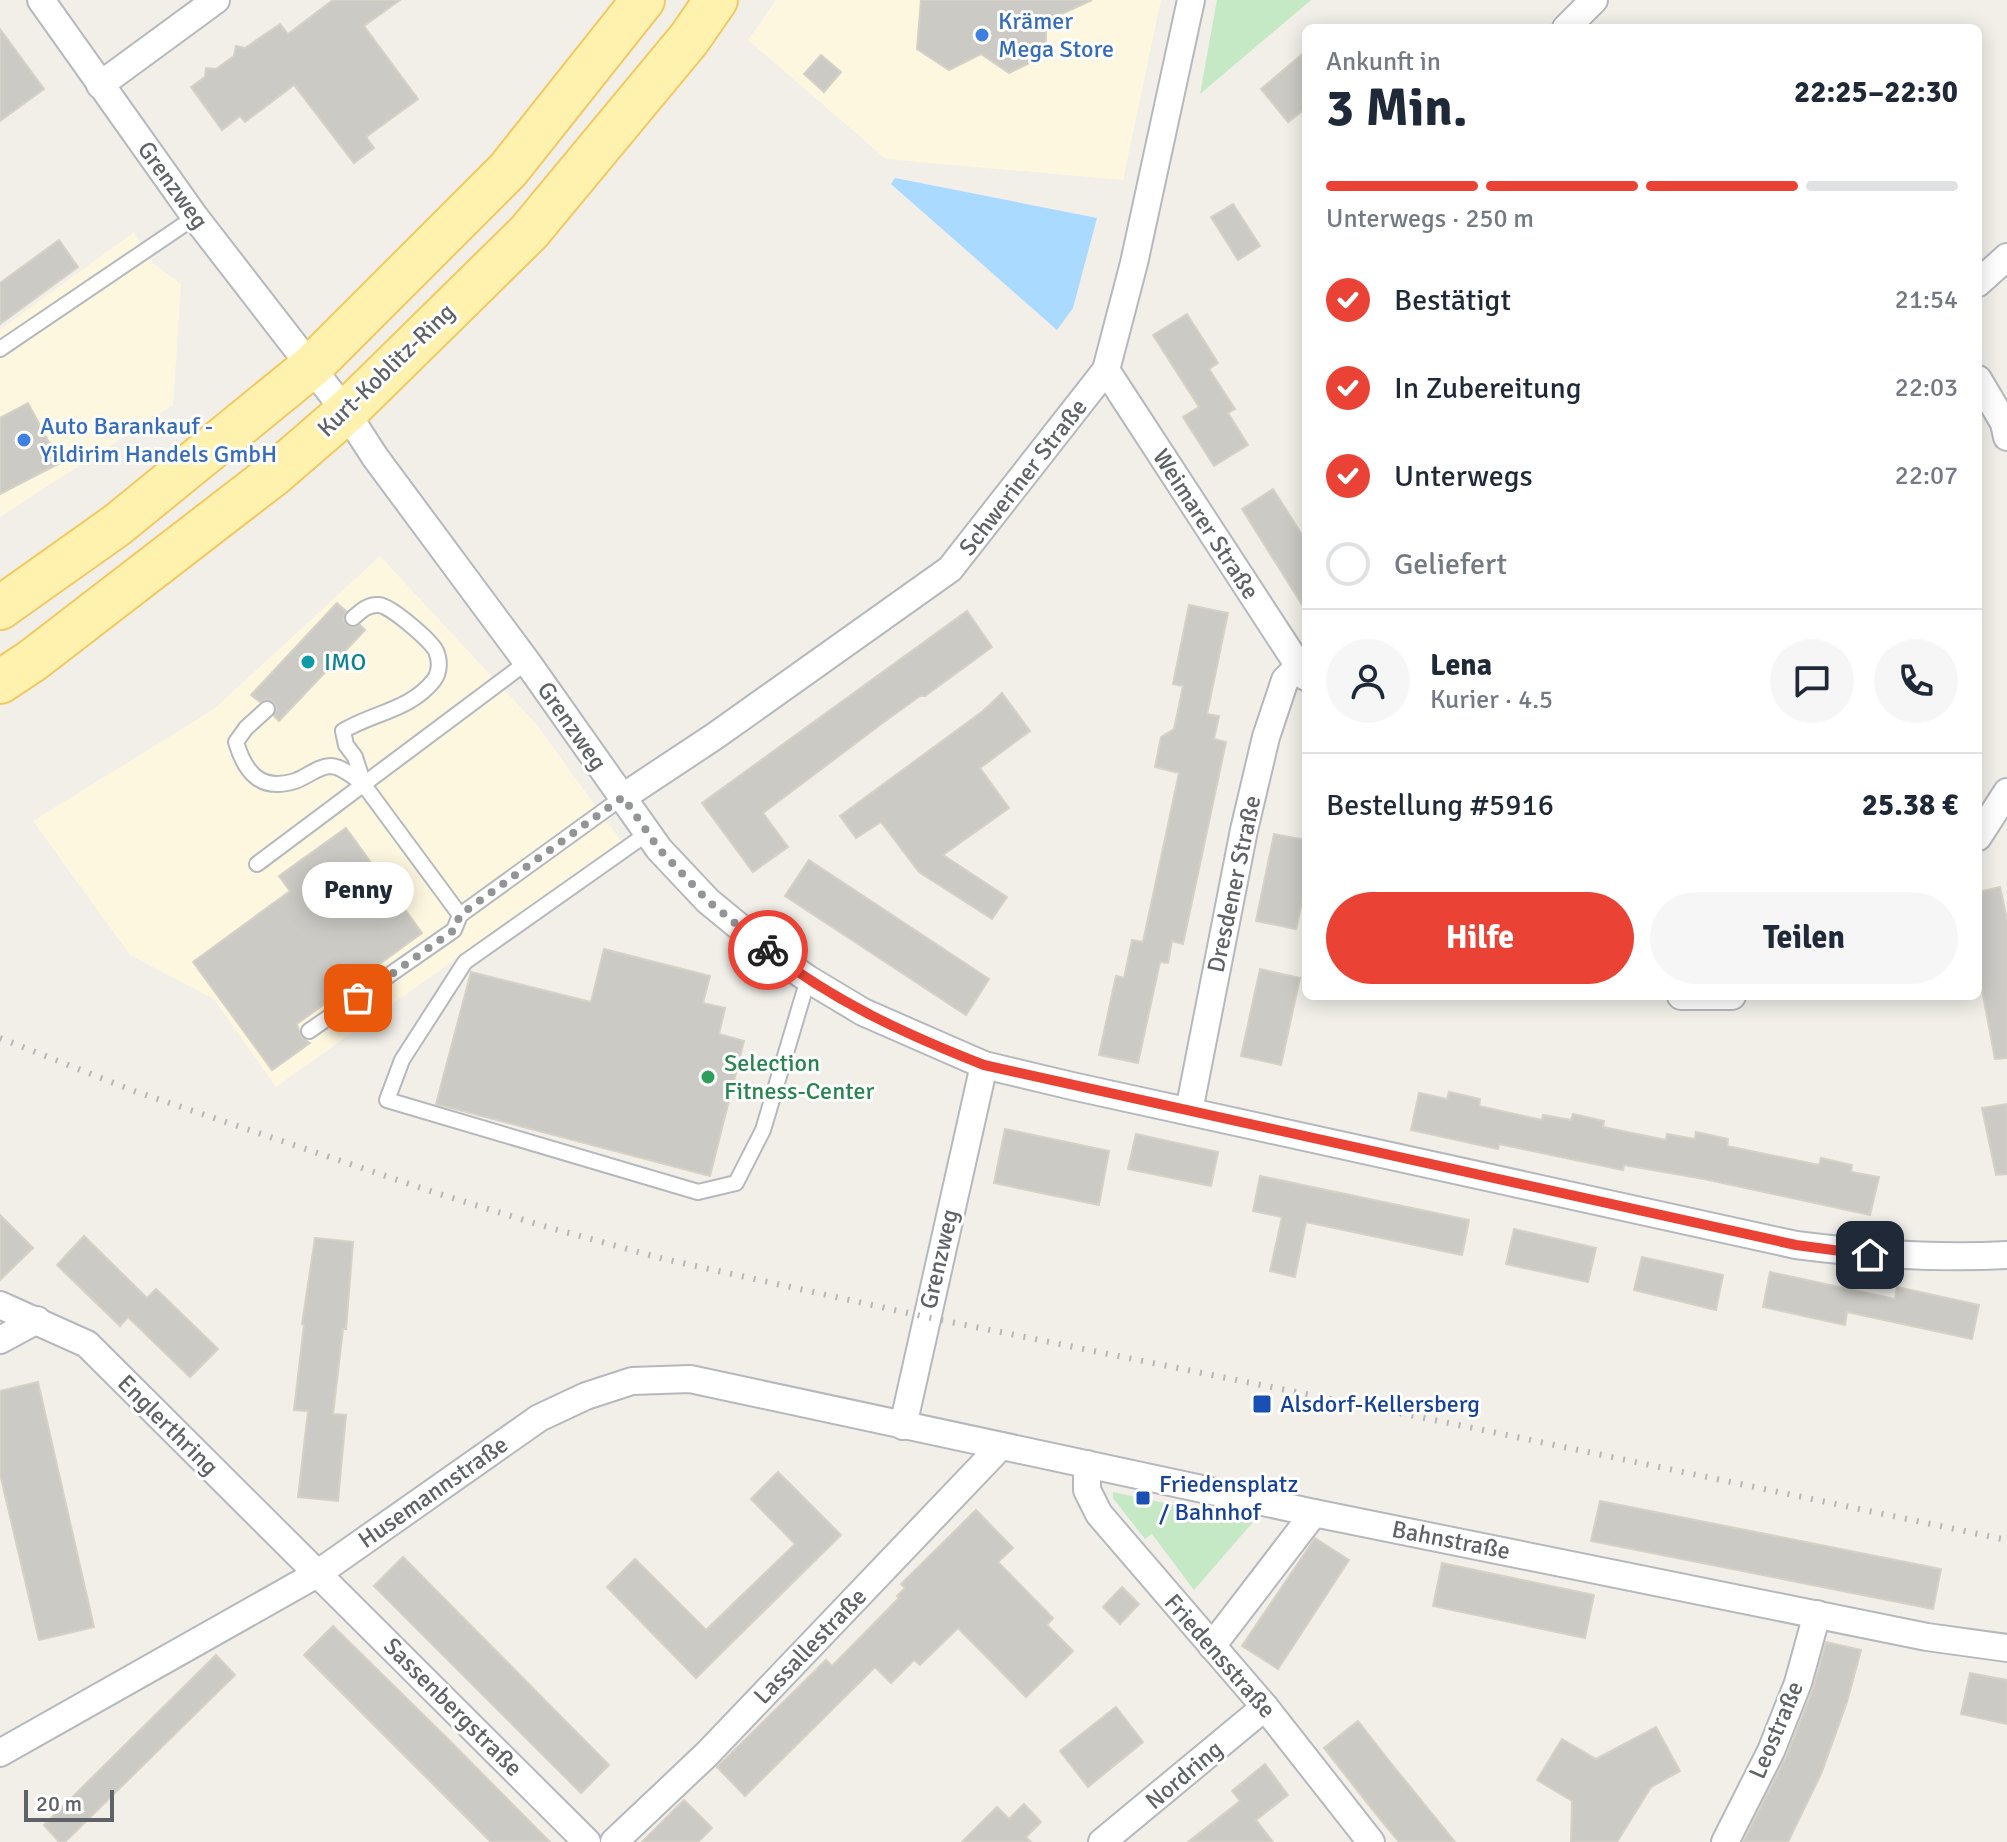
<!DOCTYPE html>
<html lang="de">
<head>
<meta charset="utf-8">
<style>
  :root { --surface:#fff; --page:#f6f6f7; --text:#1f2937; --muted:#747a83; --line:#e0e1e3; --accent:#ea4335 }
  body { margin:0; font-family:Signika,sans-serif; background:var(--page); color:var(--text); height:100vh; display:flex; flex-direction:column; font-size:30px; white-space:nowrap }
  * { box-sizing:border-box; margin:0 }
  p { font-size:26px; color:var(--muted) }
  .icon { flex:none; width:44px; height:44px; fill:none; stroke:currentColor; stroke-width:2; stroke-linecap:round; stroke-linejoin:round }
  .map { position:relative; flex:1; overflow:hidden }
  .drawer { position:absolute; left:1302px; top:24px; width:680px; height:976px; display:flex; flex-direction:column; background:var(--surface); border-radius:12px; box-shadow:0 4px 20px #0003 }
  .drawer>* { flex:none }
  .scale { position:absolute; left:24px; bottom:20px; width:90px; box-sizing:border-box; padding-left:8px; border:4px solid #5f6368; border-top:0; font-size:22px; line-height:28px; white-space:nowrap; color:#5f6368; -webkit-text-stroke:6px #fff; paint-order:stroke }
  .pin { position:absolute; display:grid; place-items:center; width:68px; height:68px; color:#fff; margin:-34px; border-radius:16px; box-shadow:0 4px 12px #0006 }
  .courier { position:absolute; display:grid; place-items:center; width:80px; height:80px; margin:-40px; border:6px solid #ea4335; border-radius:50%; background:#fff; color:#222; box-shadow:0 2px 10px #0007 }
  .bubble { position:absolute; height:56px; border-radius:28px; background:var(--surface); box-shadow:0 4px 20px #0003; font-size:26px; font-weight:800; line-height:56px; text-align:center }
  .summary em { font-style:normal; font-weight:800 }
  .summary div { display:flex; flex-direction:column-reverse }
  .summary { display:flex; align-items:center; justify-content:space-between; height:136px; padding:0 24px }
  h1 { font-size:52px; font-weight:800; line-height:60px }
  .bar { display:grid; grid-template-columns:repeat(4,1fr); gap:12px 8px; align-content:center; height:96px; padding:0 24px }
  .bar i { height:10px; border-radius:6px; background:var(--line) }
  .bar .on { background:var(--accent) }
  .bar p { grid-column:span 4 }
  .line { display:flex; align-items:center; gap:20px; padding:0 24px; border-top:2px solid var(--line) }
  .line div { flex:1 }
  .round { display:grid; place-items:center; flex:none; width:84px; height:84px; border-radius:42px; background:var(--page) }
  ol { padding:0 24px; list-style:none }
  li { display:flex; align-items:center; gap:24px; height:88px }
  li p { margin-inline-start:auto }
  li .icon { padding:8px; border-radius:50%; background:var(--accent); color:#fff; stroke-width:4 }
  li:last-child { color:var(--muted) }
  li i { width:44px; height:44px; border:4px solid var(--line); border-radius:50% }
  .button { display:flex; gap:16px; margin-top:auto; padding:16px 24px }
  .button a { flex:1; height:92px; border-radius:48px; background:var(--accent); color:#fff; font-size:32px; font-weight:800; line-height:92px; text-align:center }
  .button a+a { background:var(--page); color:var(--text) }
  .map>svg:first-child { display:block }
  .commercial { fill:#fef7e0 }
  .green { fill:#c5e8c5 }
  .water { fill:#aadaff }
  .building { fill:#cccac5; stroke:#d6d1c6; stroke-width:2 }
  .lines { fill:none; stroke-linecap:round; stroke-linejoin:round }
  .lane-casing { stroke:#b5b8bc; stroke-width:18 }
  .street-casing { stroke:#b5b8bc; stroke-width:30 }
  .primary-casing { stroke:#f2c960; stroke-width:46 }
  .lane { stroke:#fff; stroke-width:14 }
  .street { stroke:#fff; stroke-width:26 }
  .primary { stroke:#fff2af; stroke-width:42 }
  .rail { stroke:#b6b7b8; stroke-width:6; stroke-dasharray:2 10; stroke-linecap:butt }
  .done { stroke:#929495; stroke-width:8; stroke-dasharray:0 14.4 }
  .route { stroke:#ea4335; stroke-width:10 }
  .shop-dot { fill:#3f7fe0; stroke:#fff; stroke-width:3 }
  .culture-dot { fill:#0f9aa8; stroke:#fff; stroke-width:3 }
  .leisure-dot { fill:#2e9e5b; stroke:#fff; stroke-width:3 }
  .transit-dot { fill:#1a4fb4; stroke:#fff; stroke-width:3 }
  .labels { text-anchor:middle; stroke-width:6; stroke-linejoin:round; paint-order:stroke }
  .shop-label { font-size:24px; fill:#366cbe; stroke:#fff; text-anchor:start }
  .street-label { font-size:24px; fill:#5f6368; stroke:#fff }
  .culture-label { font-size:24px; fill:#0d838f; stroke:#fff; text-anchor:start }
  .leisure-label { font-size:24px; fill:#27864d; stroke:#fff; text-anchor:start }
  .transit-label { font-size:24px; fill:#164399; stroke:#fff; text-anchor:start }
</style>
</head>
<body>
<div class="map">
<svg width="2007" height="1842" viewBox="0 0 2007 1842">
  <rect width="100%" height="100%" fill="#f1efe8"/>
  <g class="commercial">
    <path d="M776,0H1161L1123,180L886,159L748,40Z"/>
    <path d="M134,232L153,263L181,284L173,405L0,517V330Z"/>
    <path d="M380,556L537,725L621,841L276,1087L214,999L130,955L33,821L214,709Z"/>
  </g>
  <g class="green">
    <path d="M1217,0H1311L1200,94Z"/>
    <path d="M1113,1492L1253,1522L1194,1590L1152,1534L1145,1539L1113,1498Z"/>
  </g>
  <path class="water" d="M895,178L1097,218L1073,308L1057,330L891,184Z"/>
  <g class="building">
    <path d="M333,0H400L364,26L418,99L366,137L374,148L354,163L294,85L245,122L240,116L222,130L191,87L205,77L206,68L216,69L234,56L236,46L245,48L280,24L288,34Z"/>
    <path d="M921,0H1092L1046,21V55L1009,73L981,54L949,70L917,49Z"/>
    <path d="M0,29L44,89L0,121Z"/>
    <path d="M1306,51V108L1288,122L1261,89Z"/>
    <path d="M821,55L841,72L824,92L804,74Z"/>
    <path d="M1233,204L1260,246L1238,260L1211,217Z"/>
    <path d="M59,240L78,267L0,324V283Z"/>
    <path d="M1187,314L1218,363L1209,369L1235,409L1228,413L1248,445L1214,466L1183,417L1199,407L1153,335Z"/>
    <path d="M28,403L60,463L0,494V418Z"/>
    <path d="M1273,489L1306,541V611L1242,509Z"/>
    <path d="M337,603L346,611L343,619L346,625L354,628L360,625L365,630L279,721L274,716L277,708L274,702L266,699L260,702L251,695Z"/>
    <path d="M1189,605L1228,613L1207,714L1219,716L1214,739L1226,742L1183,944L1172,941L1168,963L1160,962L1138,1063L1099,1055L1116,976L1124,978L1132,940L1143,942L1179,773L1155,767L1161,737L1174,729L1183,686L1173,684Z"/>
    <path d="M967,611L992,647L925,696H920L884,722L763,813L788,847L753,872L702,803Z"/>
    <path d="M1002,693L1030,731L980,768L1009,808L943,855L1007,897L992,919L919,872L881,822L856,838L840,816L983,711Z"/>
    <path d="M346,828L422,933L297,1024L301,1037L310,1043L272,1070L193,962L290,891L279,876Z"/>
    <path d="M1274,834L1306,840V884L1296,929L1256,921Z"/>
    <path d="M809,860L989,979L966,1015L785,896Z"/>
    <path d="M2000,887L2007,919V1058L1995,1059L1978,969V892Z"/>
    <path d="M604,949L710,976L703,1003L725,1008L719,1034L744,1041L710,1176L436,1104L471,972L591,1002Z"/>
    <path d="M1260,969L1300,978L1281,1065L1241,1056Z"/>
    <path d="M1449,1092L1480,1099L1479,1106L1542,1120L1543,1115L1571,1120L1573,1114L1604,1121L1603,1127L1666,1140L1667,1134L1695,1139L1696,1132L1728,1139L1727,1146L1819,1165L1821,1158L1852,1165L1851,1172L1879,1177L1870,1215L1704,1179L1624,1165L1623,1170L1499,1144L1498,1149L1411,1130L1419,1093L1447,1099Z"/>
    <path d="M2007,1104V1174L1996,1175L1982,1108Z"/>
    <path d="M1005,1129L1109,1151L1099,1205L994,1183Z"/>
    <path d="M1136,1134L1218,1152L1211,1186L1128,1169Z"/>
    <path d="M1260,1176L1469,1220L1462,1255L1306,1222L1295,1277L1270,1271L1282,1217L1253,1211Z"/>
    <path d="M0,1215L33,1248L0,1280Z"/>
    <path d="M1514,1229L1596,1248L1588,1282L1506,1264Z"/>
    <path d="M84,1236L147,1298L156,1289L218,1349L190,1377L128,1317L120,1326L57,1265Z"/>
    <path d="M315,1238L353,1242L346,1329H343L333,1414L346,1415L338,1501L298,1497L308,1411L294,1410L304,1325L302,1324Z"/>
    <path d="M1642,1257L1723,1275L1716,1310L1634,1290Z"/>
    <path d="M1770,1272L1895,1299L1897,1287L1979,1305L1972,1339L1847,1312L1845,1325L1763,1307Z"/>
    <path d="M38,1382L94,1627L39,1640L0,1474V1391Z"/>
    <path d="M778,1472L841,1535L696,1678L607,1587L635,1559L706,1630L795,1544L751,1499Z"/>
    <path d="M1600,1501L1941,1569L1933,1609L1591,1541Z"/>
    <path d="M976,1510L1013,1548L998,1562L1053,1618L1047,1625L1073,1651L1026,1697L958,1628L920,1665L914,1660L891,1683L875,1667L745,1796L717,1767L826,1660L832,1666L899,1598L897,1596L905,1588L901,1584Z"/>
    <path d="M1315,1538L1349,1560L1278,1669L1242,1646Z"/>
    <path d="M403,1557L609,1765L581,1793L374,1586Z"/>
    <path d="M1442,1563L1594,1595L1585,1638L1433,1606Z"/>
    <path d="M1122,1587L1139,1604L1120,1624L1103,1607Z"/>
    <path d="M333,1626L451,1742L550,1842H491L304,1655Z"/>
    <path d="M1826,1642L1861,1650L1847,1702L1821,1774L1788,1842H1743L1786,1757L1813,1689Z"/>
    <path d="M216,1655L235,1675L65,1842H59L44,1825Z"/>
    <path d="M1970,1673L2007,1680V1724L1961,1714Z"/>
    <path d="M1116,1707L1143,1742L1088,1787L1060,1751Z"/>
    <path d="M1358,1721L1390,1762L1455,1842H1399L1372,1809L1324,1748Z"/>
    <path d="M1656,1727L1680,1771L1651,1787L1617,1842H1571L1572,1801L1537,1780L1562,1739L1596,1759Z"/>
    <path d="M1265,1764L1288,1795L1256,1820L1273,1842H1188L1240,1801L1232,1791Z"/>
    <path d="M684,1800L712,1828L698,1842H642Z"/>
    <path d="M1024,1804L1041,1822L1026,1837L1031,1842H962L997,1807L1009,1819Z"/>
  </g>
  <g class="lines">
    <g class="lane-casing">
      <g id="lane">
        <path d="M0,349L195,217"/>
        <path d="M267,709L246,728L236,742C245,772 260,792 295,781C307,777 318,766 331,766C343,767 355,778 364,785L355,757L346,745L343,731C372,713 411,710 434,680C440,672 440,660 436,651C430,640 391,606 379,605C368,604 361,611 353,618"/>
        <path d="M364,785L460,915"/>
        <path d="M648,833L465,962L402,1060L387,1100L698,1192L736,1183L763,1130L808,979"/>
        <path d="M257,864L527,662"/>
        <path d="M309,1031L454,930L460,915L623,797"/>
      </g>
    </g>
    <g class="street-casing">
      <g id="street">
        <path d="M41,0L195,217L346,412L375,457L527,662L659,849L708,901L770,952L808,979L863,1012L984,1065L1072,1086L1796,1245C1867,1254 1936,1259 2007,1255"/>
        <path d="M1566,28L1594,0"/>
        <path d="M100,85L216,0"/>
        <path d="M1978,283L2007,257"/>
        <path d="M1106,370L1306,677"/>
        <path d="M1978,379L2004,423L2007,437"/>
        <path d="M623,797L715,736L950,569L1106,370L1134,263L1191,0"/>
        <path d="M1978,837L2007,792"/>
        <path d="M1681,996H1732"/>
        <path d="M1189,1111L1244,830L1266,737L1285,680L1299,666"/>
        <path d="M0,1305L87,1344L587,1842"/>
        <path d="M0,1340L37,1320"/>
        <path d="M903,1426L984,1065"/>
        <path d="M1087,1464V1490L1099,1514L1265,1707L1371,1842"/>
        <path d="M1212,1646L1314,1513"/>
        <path d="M0,1753L317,1574L539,1418L586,1396L632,1381L690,1379L1314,1513L1927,1637L2007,1648"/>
        <path d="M614,1842L707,1754L1001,1446"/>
        <path d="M1102,1842L1265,1707"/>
        <path d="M1725,1842L1771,1751L1798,1683L1817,1614"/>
      </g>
    </g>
    <g class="primary-casing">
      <g id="primary">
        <path d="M0,608L117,525L312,366L508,170L643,0"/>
        <path d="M0,682L33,660L273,475L346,412L529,232L689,39L716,0"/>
      </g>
    </g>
    <use href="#lane" class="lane"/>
    <use href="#street" class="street"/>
    <use href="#primary" class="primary"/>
    <path class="rail" d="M0,1038L134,1091L433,1192L540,1225L664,1259L926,1317L1483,1430L2007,1540"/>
  </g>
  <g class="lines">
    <path class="done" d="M358,998L454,930L460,915L623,797L659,849L708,901L768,950"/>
    <path class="route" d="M768,950C833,1001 907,1035 984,1065L1796,1245L1870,1255"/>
  </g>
  <g class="shop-dot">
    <circle cx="982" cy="35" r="8"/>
    <circle cx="24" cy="440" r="8"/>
  </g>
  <circle class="culture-dot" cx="308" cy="662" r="8"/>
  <circle class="leisure-dot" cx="708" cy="1077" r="8"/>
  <g class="transit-dot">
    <rect x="1252" y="1394" width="20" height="20" rx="4"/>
    <rect x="1135" y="1490" width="16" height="16" rx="4"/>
  </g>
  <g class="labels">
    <g class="shop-label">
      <text x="998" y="29">Krämer<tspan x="998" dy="28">Mega Store</tspan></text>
      <text x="40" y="434">Auto Barankauf -<tspan x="40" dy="28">Yildirim Handels GmbH</tspan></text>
    </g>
    <g class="street-label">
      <text transform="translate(173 185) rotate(54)" y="8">Grenzweg</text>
      <text transform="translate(386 370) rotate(-44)" y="8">Kurt-Koblitz-Ring</text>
      <text transform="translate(1023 477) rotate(-52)" y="8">Schweriner Straße</text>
      <text transform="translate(1206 524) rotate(57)" y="8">Weimarer Straße</text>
      <text transform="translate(572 726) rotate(55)" y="8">Grenzweg</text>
      <text transform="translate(1234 884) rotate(-78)" y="8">Dresdener Straße</text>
      <text transform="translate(939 1259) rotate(-77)" y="8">Grenzweg</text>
      <text transform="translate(168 1425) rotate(45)" y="8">Englerthring</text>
      <text transform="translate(433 1492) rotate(-35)" y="8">Husemannstraße</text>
      <text transform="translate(1451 1540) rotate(11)" y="8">Bahnstraße</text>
      <text transform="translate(810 1646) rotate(-46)" y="8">Lassallestraße</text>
      <text transform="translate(1220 1656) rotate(49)" y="8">Friedensstraße</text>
      <text transform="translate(453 1707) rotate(45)" y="8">Sassenbergstraße</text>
      <text transform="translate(1776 1730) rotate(-67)" y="8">Leostraße</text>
      <text transform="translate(1184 1775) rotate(-40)" y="8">Nordring</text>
    </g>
    <g class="culture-label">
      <text x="324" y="670">IMO</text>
    </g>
    <g class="leisure-label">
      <text x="724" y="1071">Selection<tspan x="724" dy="28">Fitness-Center</tspan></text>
    </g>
    <g class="transit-label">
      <text x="1280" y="1412">Alsdorf-Kellersberg</text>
      <text x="1159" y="1492">Friedensplatz<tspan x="1159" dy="28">/ Bahnhof</tspan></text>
    </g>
  </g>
</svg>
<div class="scale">20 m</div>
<div class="pin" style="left:358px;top:998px;background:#ea580c"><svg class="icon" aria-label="bag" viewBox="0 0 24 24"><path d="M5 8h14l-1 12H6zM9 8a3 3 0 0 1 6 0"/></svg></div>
<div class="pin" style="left:1870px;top:1255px;background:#1f2937"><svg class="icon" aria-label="home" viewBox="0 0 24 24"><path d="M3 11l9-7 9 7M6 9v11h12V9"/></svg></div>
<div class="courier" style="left:768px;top:950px"><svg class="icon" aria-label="bike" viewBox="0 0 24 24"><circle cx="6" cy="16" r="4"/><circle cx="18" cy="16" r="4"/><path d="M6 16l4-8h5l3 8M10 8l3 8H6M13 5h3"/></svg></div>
<div class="bubble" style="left:302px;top:862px;width:112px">Penny</div>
<section class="drawer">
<div class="summary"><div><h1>3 Min.</h1><p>Ankunft in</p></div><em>22:25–22:30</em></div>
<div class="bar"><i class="on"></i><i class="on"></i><i class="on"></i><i></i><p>Unterwegs · 250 m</p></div>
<ol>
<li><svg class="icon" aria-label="check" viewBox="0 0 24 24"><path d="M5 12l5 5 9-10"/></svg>Bestätigt<p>21:54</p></li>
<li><svg class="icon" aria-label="check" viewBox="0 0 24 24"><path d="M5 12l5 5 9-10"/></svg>In Zubereitung<p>22:03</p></li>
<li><svg class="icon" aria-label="check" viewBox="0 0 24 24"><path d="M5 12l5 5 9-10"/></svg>Unterwegs<p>22:07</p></li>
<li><i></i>Geliefert</li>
</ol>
<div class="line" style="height:144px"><a class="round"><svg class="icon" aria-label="person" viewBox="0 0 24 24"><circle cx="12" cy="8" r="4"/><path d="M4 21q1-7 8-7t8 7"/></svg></a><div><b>Lena</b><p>Kurier · 4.5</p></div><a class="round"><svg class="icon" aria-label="chat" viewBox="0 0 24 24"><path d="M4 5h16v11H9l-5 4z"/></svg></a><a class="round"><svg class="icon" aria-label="phone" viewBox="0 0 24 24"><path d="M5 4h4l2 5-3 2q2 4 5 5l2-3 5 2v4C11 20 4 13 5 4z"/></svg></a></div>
<div class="line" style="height:104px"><div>Bestellung #5916</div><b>25.38 €</b></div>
<div class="button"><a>Hilfe</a><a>Teilen</a></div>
</section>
</div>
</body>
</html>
